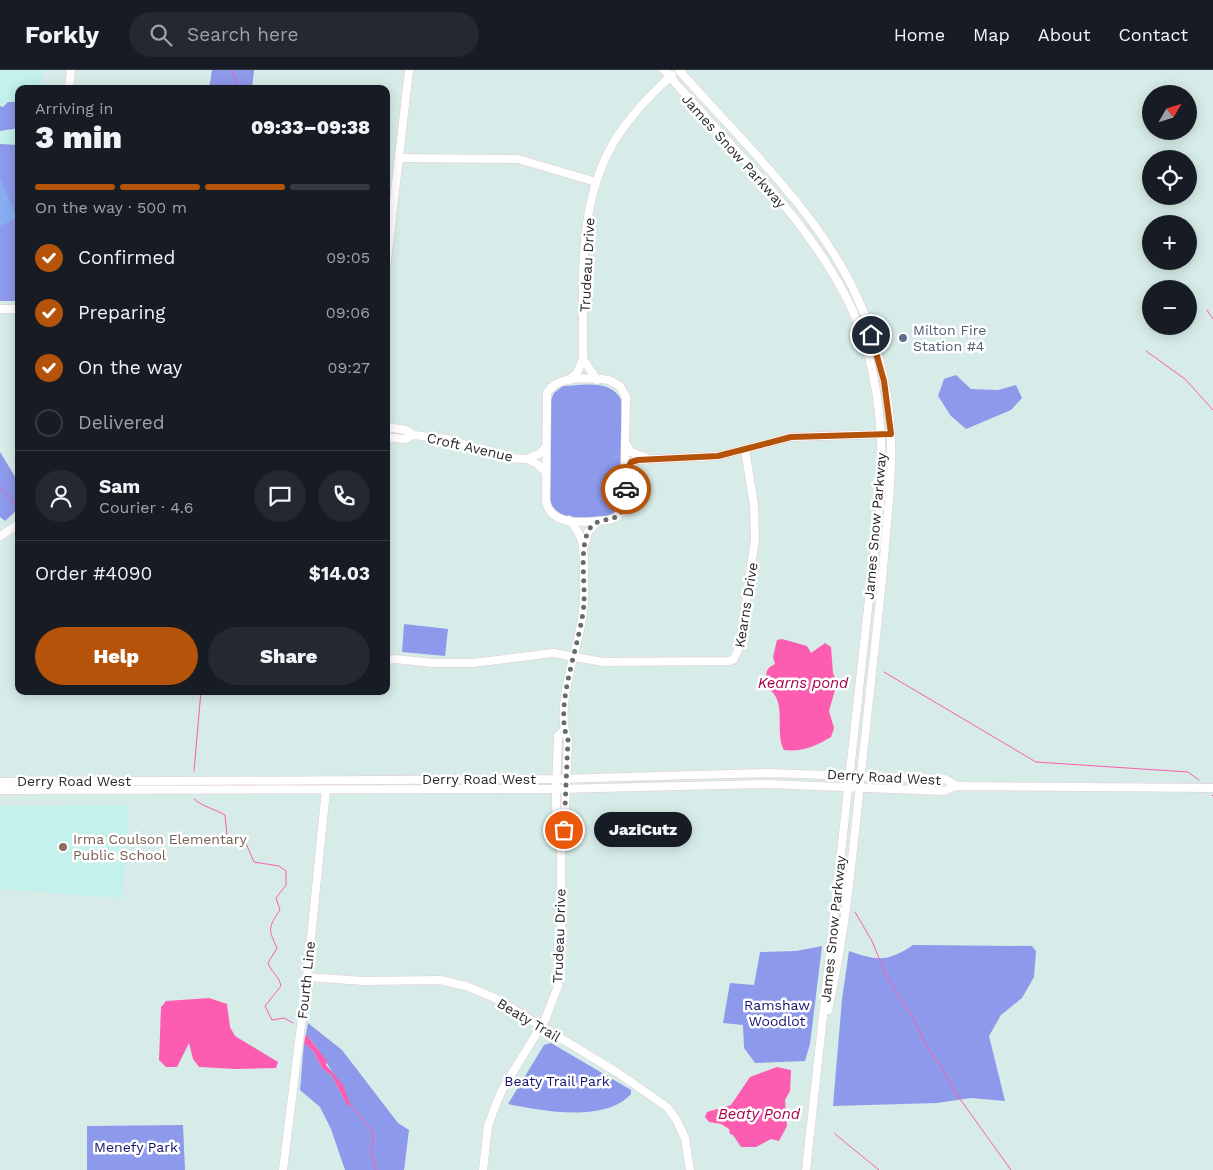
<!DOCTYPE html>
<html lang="en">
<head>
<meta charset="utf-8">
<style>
  :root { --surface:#171b24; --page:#242831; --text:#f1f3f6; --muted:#9ea1a6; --line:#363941; --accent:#b45309 }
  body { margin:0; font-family:"Work Sans",sans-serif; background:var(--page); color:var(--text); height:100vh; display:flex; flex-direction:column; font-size:19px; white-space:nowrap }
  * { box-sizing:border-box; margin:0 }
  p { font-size:16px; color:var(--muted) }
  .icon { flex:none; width:28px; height:28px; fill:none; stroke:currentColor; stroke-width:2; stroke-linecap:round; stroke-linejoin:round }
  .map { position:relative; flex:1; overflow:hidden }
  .details { position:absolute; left:15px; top:15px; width:375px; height:610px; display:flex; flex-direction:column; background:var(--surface); border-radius:10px; box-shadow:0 2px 12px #0003 }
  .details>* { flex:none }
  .needle { width:32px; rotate:51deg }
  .tools { position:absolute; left:1142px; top:15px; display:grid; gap:10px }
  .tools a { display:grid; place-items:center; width:55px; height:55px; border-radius:50%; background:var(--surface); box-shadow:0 2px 12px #0003; font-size:25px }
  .pin { position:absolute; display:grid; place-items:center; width:42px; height:42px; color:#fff; margin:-21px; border:2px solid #fff; border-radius:50%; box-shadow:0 1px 5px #0007 }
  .courier { position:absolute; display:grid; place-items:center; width:50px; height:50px; margin:-25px; border:4px solid #b45309; border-radius:50%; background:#fff; color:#222; box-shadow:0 1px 6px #0007 }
  .bubble { position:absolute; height:35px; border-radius:18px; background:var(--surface); box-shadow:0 2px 12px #0003; font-size:16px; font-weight:800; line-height:35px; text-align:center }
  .headline em { font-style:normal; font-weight:800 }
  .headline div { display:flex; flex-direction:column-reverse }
  .headline { display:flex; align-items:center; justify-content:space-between; height:85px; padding:0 20px }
  h1 { font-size:32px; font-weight:800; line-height:38px }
  .bar { display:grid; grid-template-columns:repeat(4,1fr); gap:8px 5px; align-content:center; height:60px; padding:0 20px }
  .bar i { height:6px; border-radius:4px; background:var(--line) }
  .bar .active { background:var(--accent) }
  .bar p { grid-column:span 4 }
  .line { display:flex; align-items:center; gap:12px; padding:0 20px; border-top:1px solid var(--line) }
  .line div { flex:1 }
  .round { display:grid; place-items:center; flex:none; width:52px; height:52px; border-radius:26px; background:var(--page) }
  ol { padding:0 20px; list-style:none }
  li { display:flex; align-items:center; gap:15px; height:55px }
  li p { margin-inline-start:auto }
  li .icon { padding:5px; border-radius:50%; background:var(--accent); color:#fff; stroke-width:4 }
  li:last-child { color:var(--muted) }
  li i { width:28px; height:28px; border:2px solid var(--line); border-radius:50% }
  .button { display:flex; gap:10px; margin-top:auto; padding:10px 20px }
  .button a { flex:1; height:58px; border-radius:30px; background:var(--accent); color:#fff; font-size:20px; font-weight:800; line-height:58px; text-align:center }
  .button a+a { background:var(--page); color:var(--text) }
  header { display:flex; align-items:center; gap:30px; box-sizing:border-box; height:70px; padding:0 25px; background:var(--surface); border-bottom:1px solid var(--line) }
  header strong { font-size:24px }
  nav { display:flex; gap:28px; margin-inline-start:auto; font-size:18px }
  .search { width:350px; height:45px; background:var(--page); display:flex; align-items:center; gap:12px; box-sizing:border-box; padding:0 18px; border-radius:28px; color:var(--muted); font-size:19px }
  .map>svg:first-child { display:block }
  .education { fill:#c4f1ec }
  .green { fill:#8d99ea }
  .pitch { fill:#87aef3 }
  .water { fill:#fc5db0 }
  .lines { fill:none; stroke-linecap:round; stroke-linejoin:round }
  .stream { stroke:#fc5db0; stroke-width:1 }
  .secondary-casing { stroke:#e3cdcc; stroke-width:9 }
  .secondary { stroke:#fff; stroke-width:8 }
  .done { stroke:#656d6b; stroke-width:5; stroke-dasharray:0 9 }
  .route { stroke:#b45309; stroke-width:6 }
  .service-dot { fill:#5c6f8a; stroke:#fff; stroke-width:2 }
  .education-dot { fill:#8d6e63; stroke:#fff; stroke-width:2 }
  .labels { text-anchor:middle; stroke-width:5; stroke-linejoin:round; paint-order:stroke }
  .street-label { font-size:14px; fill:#282828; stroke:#fff }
  .service-label { font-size:14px; fill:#4e5e75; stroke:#fff; text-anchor:start }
  .education-label { font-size:14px; fill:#785e54; stroke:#fff; text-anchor:start }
  .park-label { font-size:14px; fill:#12116c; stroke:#fff }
  .water-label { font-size:15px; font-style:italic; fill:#a40049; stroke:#fff }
</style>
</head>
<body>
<header>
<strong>Forkly</strong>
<div class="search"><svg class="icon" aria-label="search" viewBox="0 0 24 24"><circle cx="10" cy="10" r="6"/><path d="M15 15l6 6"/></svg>Search here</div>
<nav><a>Home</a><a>Map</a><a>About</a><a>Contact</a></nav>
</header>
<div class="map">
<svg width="1213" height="1100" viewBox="0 0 1213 1100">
  <rect width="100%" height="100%" fill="#d7ece8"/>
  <g class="education">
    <path d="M0,0H44L41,19H19V75L0,74Z"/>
    <path d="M129,735L122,828L0,819V736Z"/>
  </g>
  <g class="green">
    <path d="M212,0H254L252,19H209Z"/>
    <path d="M8,32H19V58L0,61V36L3,37Z"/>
    <path d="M0,74L19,75V231H0Z"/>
    <path d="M956,305L971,319L998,320L1016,315L1022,328L1011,340L966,359L951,346L938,326L944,309Z"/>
    <path d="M563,316C582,315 612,309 621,330V430L616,441L610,445C591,449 561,453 550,433V332L554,323Z"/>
    <path d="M0,382L19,413V438L5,451L0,447Z"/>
    <path d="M404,554L448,559L445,586L402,582Z"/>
    <path d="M913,875L1032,876L1036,881L1034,907L1022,928L1001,945L989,966L1005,1031L971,1028L937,1033L833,1036L842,929L849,881C877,891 888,892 913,875Z"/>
    <path d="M822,876L810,974L805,991L755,993L744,978L743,955L723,953L730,913L754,915L760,882L796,881Z"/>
    <path d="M308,953L342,980L398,1053L409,1060L404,1100H345L331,1059L320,1037L300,1020L304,973L313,981L322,998L332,1006L346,1033C336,1007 324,985 306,964Z"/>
    <path d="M551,973L631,1020V1024C605,1053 542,1041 508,1034L544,975Z"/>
    <path d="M183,1055L185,1100H87V1056Z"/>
  </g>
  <path class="pitch" d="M0,108L17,148L0,156Z"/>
  <g class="water">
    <path d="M782,569L807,576L811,583L825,573L831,577L833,603L837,613L829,641L834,658L831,667C816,676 802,682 784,680C774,663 788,630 768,619C768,609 761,600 775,594L773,587L777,570Z"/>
    <path d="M209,928L227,934L230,957L235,966L278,992L276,998L236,999L199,997L193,989L189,973L177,997H166L159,990L161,937L166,931Z"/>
    <path d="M306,964L327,991L326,995L343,1015L350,1034L348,1037L332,1006L322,998L313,981L304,973Z"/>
    <path d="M777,997L791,1000L790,1021L785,1030L787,1056L779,1071L771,1069L756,1077H741L733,1065L730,1064L729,1059L721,1054L709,1052L705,1047L707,1042L731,1035L750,1007Z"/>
  </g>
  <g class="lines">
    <g class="stream">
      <path d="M232,0L237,12L234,19"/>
      <path d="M1207,240L1213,249"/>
      <path d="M1146,281L1185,309L1213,340"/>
      <path d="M0,417L18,438"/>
      <path d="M884,602L1036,692L1188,702L1199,710"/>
      <path d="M194,701L201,621"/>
      <path d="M1212,725L1213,726"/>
      <path d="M194,729C203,737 215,739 225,745L227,766L245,771L254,792L279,796L286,801V815L276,828L280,840C268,858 268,859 277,878L268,893C271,902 279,906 281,916L265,936L272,950L284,948L293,953"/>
      <path d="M855,842L872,871L885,903L914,950L927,977L943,999L955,1022L1011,1100"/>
      <path d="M350,1035L372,1061L373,1071L371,1082L376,1100"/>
      <path d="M835,1064L879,1100"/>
    </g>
    <g class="secondary-casing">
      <g id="secondary">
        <path d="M664,0C727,74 810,150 851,237C877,292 882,352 882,411L806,1100"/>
        <path d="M679,0C740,70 819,142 857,227C880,277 893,335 891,390C891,419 887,448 885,476C880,537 872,598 866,658C855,753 849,848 828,940"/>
        <path d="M69,19L71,0"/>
        <path d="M399,88L518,89L596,112"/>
        <path d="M386,199L409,0"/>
        <path d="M0,239H19"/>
        <path d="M583,289L597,310"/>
        <path d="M569,310L577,303L583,289C584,216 575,132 617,67C632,44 651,24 672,5"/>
        <path d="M609,310L620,316L626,327L624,438L617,447L609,450C588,452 551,458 546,431L547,323C558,304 590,308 609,310Z"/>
        <path d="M386,357L406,360L413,365L448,369L506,388L527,389L539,384L546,377"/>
        <path d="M386,367L406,369L413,365"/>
        <path d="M626,374L631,382L647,388"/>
        <path d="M527,389L537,394L546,402"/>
        <path d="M627,401L631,392L638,390L718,386L791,367L887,364"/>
        <path d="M0,466L19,454"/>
        <path d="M584,476L588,462L598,451"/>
        <path d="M386,590L395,589L433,593H473L553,583L603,592L729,591L734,589L740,575L755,469L754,435L745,380"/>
        <path d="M0,712L557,709L767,703L945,709L957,716"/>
        <path d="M0,720L557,719L767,714L943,721L957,716L1213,718"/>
        <path d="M561,764C552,754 558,684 558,666L564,660"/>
        <path d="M307,907L363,911L440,910L466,916L495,928L618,1003L667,1037L676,1049L685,1068L690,1100"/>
        <path d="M283,1100L307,907L326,720"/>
        <path d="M483,1100L488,1056L496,1034L503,1018L545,950L558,916L561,888V764L564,760L568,670C554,637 577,584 582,549C585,533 584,516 584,499C584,479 584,465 569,450"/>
      </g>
    </g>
    <use href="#secondary" class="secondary"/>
  </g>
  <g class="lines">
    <path class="done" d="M564,760L568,670C553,635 582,571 584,532C585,510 580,485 587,464C597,437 626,466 626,419"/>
    <path class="route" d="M626,419V402L631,392L638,390L718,386L791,367L891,364L884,311L871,265"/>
  </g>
  <circle class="service-dot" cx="903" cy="268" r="5"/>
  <circle class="education-dot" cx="63" cy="777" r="5"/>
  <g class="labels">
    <g class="street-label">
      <text transform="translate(734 81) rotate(48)" y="5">James Snow Parkway</text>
      <text transform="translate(587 195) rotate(-87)" y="5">Trudeau Drive</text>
      <text transform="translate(470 377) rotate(13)" y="5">Croft Avenue</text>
      <text transform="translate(875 456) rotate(-85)" y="5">James Snow Parkway</text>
      <text transform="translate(746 535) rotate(-81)" y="5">Kearns Drive</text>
      <text transform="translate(884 707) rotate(3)" y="5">Derry Road West</text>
      <text x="479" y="714">Derry Road West</text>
      <text x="74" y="716">Derry Road West</text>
      <text transform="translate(833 859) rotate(-84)" y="5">James Snow Parkway</text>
      <text transform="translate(559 866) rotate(-88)" y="5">Trudeau Drive</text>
      <text transform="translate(306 910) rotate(-84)" y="5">Fourth Line</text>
      <text transform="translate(529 950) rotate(31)" y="5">Beaty Trail</text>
    </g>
    <g class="service-label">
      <text x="913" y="265">Milton Fire<tspan x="913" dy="16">Station #4</tspan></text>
    </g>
    <g class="education-label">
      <text x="73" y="774">Irma Coulson Elementary<tspan x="73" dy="16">Public School</tspan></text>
    </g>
    <g class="park-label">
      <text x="777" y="940">Ramshaw<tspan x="777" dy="16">Woodlot</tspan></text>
      <text x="557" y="1016">Beaty Trail Park</text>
      <text x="136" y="1082">Menefy Park</text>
    </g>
    <g class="water-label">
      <text x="803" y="618">Kearns pond</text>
      <text x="759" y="1049">Beaty Pond</text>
    </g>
  </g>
</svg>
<div class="tools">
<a><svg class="needle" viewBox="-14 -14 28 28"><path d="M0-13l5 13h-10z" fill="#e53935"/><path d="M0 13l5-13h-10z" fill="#9ea1a6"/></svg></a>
<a><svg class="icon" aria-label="locate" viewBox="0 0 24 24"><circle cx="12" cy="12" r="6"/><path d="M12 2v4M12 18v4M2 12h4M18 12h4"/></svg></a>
<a>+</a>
<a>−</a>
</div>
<div class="pin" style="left:564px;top:760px;background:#ea580c"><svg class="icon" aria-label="bag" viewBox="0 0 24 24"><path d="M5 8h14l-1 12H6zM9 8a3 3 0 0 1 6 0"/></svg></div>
<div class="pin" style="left:871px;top:265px;background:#1f2937"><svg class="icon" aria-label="home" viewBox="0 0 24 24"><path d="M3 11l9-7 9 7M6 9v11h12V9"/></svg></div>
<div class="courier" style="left:626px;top:419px"><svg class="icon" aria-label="car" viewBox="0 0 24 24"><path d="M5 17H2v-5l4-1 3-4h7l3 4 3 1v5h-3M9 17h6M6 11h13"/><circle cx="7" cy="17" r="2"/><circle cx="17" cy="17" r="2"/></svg></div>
<div class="bubble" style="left:594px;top:742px;width:98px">JaziCutz</div>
<section class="details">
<div class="headline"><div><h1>3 min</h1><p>Arriving in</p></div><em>09:33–09:38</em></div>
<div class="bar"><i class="active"></i><i class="active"></i><i class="active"></i><i></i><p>On the way · 500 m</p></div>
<ol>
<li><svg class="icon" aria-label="check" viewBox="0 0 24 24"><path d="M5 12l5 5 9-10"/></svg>Confirmed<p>09:05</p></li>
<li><svg class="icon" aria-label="check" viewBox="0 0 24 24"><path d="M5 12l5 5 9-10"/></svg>Preparing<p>09:06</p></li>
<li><svg class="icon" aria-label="check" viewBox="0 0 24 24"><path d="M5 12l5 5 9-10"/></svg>On the way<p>09:27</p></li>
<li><i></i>Delivered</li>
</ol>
<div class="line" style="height:90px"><a class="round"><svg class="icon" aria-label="person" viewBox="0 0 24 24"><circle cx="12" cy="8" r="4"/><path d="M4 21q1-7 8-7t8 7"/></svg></a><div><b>Sam</b><p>Courier · 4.6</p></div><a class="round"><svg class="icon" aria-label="chat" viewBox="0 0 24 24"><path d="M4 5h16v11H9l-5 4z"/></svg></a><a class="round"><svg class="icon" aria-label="phone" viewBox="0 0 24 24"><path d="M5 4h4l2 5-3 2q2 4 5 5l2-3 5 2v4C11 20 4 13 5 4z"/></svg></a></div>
<div class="line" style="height:65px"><div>Order #4090</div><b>$14.03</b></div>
<div class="button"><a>Help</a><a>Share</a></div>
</section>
</div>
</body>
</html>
